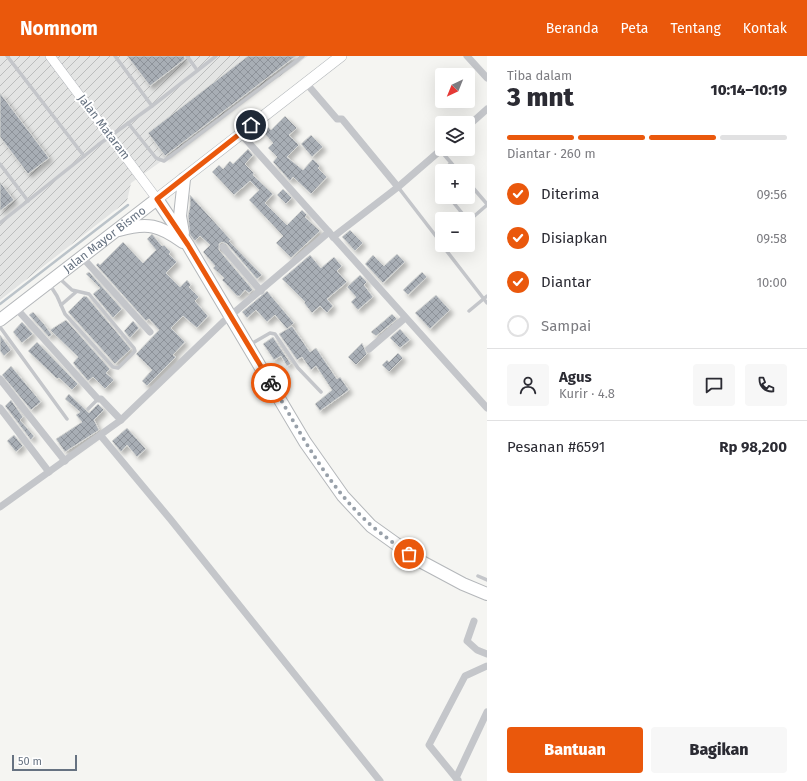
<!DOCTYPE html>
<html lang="id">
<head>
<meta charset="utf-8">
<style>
  :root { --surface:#fff; --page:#f7f7f7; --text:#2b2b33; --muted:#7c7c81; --line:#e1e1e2; --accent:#ea580c }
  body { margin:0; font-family:"Fira Sans",sans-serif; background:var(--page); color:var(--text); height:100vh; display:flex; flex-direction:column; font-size:15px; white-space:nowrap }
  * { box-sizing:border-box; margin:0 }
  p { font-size:13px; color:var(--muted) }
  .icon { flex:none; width:22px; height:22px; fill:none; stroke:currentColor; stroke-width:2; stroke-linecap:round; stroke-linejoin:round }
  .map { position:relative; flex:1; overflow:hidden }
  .side { display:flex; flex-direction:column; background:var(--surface); width:320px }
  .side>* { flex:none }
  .needle { width:26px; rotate:223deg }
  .buttons { position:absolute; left:435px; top:12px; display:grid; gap:8px }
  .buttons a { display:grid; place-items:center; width:40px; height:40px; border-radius:4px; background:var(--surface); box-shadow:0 4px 16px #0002; font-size:20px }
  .scale { position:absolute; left:12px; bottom:10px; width:65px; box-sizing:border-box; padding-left:4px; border:2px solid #667281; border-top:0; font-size:11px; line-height:14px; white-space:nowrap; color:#667281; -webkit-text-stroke:3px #fff; paint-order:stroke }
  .pin { position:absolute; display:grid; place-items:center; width:34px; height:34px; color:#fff; margin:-17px; border:2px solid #fff; border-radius:50%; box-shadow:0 1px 4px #0007 }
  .courier { position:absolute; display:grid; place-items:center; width:40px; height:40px; margin:-20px; border:3px solid #ea580c; border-radius:50%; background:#fff; color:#222; box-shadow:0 1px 5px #0007 }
  .head em { font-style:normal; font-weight:800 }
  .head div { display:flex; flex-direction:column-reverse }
  .head { display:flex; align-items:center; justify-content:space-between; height:68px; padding:0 20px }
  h1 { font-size:26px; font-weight:800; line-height:30px }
  .bar { display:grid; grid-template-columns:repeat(4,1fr); gap:6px 4px; align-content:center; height:48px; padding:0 20px }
  .bar i { height:5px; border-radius:3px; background:var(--line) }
  .bar .active { background:var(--accent) }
  .bar p { grid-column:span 4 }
  .line { display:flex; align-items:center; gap:10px; padding:0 20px; border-top:1px solid var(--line) }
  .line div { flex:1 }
  .round { display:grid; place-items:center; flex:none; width:42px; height:42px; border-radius:4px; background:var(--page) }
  ol { padding:0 20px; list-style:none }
  li { display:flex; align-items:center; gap:12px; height:44px }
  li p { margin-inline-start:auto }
  li .icon { padding:4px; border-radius:50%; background:var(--accent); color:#fff; stroke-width:4 }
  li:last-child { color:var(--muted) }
  li i { width:22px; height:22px; border:2px solid var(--line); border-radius:50% }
  .button { display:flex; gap:8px; margin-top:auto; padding:8px 20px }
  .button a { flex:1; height:46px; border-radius:4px; background:var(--accent); color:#fff; font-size:16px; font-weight:800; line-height:46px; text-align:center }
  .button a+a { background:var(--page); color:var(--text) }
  header { display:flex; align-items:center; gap:24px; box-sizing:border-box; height:56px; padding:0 20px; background:var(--accent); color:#fff }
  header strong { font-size:19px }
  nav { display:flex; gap:22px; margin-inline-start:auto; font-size:14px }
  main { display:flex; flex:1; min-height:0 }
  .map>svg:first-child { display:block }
  .industrial { fill:url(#industrial-furrows) }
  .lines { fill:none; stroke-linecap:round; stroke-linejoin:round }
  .stream { stroke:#bbc3c9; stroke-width:2.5 }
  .building { fill:url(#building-cross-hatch); stroke:#d6d7d5; filter:url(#shadow) }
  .secondary-casing { stroke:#b6b9be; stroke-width:10 }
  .primary-casing { stroke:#b4b8bb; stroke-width:12 }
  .highway-casing { stroke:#b4b7ba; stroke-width:14 }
  .lane { stroke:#c4c6ca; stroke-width:3.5 }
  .street { stroke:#c4c6ca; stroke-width:7 }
  .secondary { stroke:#fff; stroke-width:9 }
  .primary { stroke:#fff; stroke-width:11 }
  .highway { stroke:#fff; stroke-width:12 }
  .done { stroke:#98a0a9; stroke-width:4; stroke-dasharray:0 7.2 }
  .route { stroke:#ea580c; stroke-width:5 }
  .labels { text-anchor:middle; stroke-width:4; stroke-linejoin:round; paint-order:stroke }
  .street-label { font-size:12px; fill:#667281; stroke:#fff }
</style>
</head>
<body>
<header>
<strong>Nomnom</strong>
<nav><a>Beranda</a><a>Peta</a><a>Tentang</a><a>Kontak</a></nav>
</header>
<main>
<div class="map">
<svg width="487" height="725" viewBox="0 0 487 725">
  <defs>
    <pattern id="industrial-furrows" width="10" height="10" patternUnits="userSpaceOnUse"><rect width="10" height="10" fill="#e3e4e3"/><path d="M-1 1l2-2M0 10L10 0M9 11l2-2" fill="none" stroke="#bcbdbd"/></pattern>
    <pattern id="building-cross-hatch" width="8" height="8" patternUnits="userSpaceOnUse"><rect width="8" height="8" fill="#a8aeb5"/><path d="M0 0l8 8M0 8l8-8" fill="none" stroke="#8d9299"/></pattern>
    <filter id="shadow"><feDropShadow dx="3.5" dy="3.5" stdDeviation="2" flood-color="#0004"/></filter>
  </defs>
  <rect width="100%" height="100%" fill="#f5f5f2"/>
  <path class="industrial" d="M0,0H308L131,127L127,145L0,244Z"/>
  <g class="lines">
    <path class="stream" d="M0,248L128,149"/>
  </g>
  <g class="building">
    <path d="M127,0H184L185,3L150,30Z"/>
    <path d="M248,0H296L165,100L148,77Z"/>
    <path d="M0,37L49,102L28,118L0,81Z"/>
    <path d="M285,60L297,72L289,79L299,89L287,101L303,114L313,103L320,110L318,112L327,121L311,138L293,121L290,125L273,106L277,101L268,92L273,87L263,76L268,71L271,74Z"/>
    <path d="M311,79L323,91L312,101L301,88Z"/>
    <path d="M248,93L253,99L245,108L254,117L253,119L273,138L265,147L287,169L302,154L307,159L305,161L320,175L291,202L276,187L283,180L249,144L259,134L250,125L234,139L212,116L219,109L223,113L230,105L233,108Z"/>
    <path d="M0,126L14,144L0,155Z"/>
    <path d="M283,133L292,142L286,148L277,139Z"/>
    <path d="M190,139L231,184L229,185L262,219L257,223L227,188L222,186L219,188V194L253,234L249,237L245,234L240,240H237L222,224L224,222L213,212L215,210L203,196L210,189L200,180L195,185L190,179L188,160L190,150Z"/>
    <path d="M350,174L363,187L355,195L342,181Z"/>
    <path d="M152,178L162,190L164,189L171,196L169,198L177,206L166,217L180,231L187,224L191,229L189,231L199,241L195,245L208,260L197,272L183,260L171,272L185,286L173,299L176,301L147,330L142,325L152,314L136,298L159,274L149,263L146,265L96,209L98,207L100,209L123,186L143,207L156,194L147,183Z"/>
    <path d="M397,198L405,206L383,227L365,208L373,199L384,210Z"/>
    <path d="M310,199L321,212L334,201L342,210L337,215L347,226L327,243L333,250L327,257L320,250L312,257L304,247L305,246L282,223Z"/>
    <path d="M89,216L122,253L113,262L93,238L100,232L86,218Z"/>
    <path d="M422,216L427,221L408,239L403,234Z"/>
    <path d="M360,219L367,226L364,229L373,241L358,254L351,246L356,241L347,231Z"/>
    <path d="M267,235L294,267L287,273L275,259L267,266L256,254L247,262L242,256Z"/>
    <path d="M436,239L450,254L430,273L415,257Z"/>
    <path d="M84,240L87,241L131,293L115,308L68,256Z"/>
    <path d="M33,256L44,268L52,279L49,281L29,259Z"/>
    <path d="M392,258L397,263L376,280L371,276Z"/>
    <path d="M66,264L110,313L106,317L114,324L105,333L93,321L88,325L73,307L78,301L50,274Z"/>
    <path d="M133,265L139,272L130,282L124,275Z"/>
    <path d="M22,266L33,278L22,287L13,276Z"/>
    <path d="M292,270L310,296L316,292L337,323L340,321L349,334L320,355L315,348L332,334L316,310L311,314L302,301L297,304L279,278Z"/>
    <path d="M400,273L410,284L400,292L390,282Z"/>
    <path d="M0,279L11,294L4,300L0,295Z"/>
    <path d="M273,281L291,308L287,310L281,300L274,304L263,288Z"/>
    <path d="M37,286L78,328L72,334L59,322L57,323L28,295Z"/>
    <path d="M362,287L367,298L356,309L348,301Z"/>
    <path d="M398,297L403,302L389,316L382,309L387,304L389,306Z"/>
    <path d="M11,310L41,346L31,354L2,319Z"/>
    <path d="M69,338L89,357L98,348L104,354L94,364L99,374L65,396L56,383L82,366L76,359L80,356L65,343Z"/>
    <path d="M11,344L23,361L20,364L34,380L31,384L5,350Z"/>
    <path d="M127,372L146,393L137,401L127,389L121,396L112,385Z"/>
    <path d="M14,379L23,390L16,396L7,385Z"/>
  </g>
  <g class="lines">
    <g class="secondary-casing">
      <path id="secondary" d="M50,0L157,143"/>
    </g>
    <g class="primary-casing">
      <path id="primary" d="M157,143L341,0"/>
    </g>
    <g class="highway-casing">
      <g id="highway">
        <path d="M119,174C148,166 159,169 183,186"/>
        <path d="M183,177L180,160L184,123"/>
        <path id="s1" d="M0,264L157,143L188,189L305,386L343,440L371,470L420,505L463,528L487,538"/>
      </g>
    </g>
    <g class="lane">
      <path d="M7,0L84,100"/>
      <path d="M115,0L152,50"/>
      <path d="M187,0L197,14"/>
      <path d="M128,67L156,102L164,105L303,0"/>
      <path d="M441,95L458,115"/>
      <path d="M0,108L28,145"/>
      <path d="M443,115L451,107"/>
      <path d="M442,116L437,121L438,127L442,133"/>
      <path d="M468,126L487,148"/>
      <path d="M398,131L442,188"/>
      <path d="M449,141L466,162H472L487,149"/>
      <path d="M0,167L98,89L152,50L216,0"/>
      <path d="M442,189L487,247"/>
      <path d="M50,229L57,240L65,258L113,311L118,312L135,295L134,292L89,238L72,234L59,222"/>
      <path d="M61,249L76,236"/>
      <path d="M469,255L487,240"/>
      <path d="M0,271L67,363"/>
      <path d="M249,289L270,277L275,278L298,312L321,336"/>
      <path d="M88,353L98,343"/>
      <path d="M478,520L487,524"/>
    </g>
    <g class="street">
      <path d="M467,0L487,22"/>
      <path d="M306,27L337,63H342L398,131"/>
      <path d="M468,70L487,53"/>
      <path d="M240,77L487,352"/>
      <path d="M333,181L398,131L442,93"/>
      <path d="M223,191L261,235"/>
      <path d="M82,201L150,276"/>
      <path d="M15,251L98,343H101L121,364"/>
      <path d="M369,293L405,262"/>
      <path d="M0,323L65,405"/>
      <path d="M0,352L49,416"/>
      <path d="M101,380L171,464L380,725"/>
      <path d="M0,451L121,364L223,266L329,176"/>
      <path d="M474,565L467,585L477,594L487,598"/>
      <path d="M456,722L429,689L465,620L487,610"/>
      <path d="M458,724L456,722L487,656"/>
    </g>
    <use href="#secondary" class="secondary"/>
    <use href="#primary" class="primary"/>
    <use href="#highway" class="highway"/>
  </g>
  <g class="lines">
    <path class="done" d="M271,327C301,377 327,431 372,470C384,480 396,489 409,498"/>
    <path class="route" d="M251,69L157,143L188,189L271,327"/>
  </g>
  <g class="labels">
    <g class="street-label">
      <text transform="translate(104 71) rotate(53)" y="4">Jalan Mataram</text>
      <text dy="4" stroke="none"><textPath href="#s1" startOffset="132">Jalan Mayor Bismo</textPath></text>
    </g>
  </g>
</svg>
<div class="buttons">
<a><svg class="needle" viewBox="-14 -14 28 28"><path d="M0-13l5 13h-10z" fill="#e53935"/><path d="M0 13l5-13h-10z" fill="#7c7c81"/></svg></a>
<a><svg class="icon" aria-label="layers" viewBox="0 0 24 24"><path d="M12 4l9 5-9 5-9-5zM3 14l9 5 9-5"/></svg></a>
<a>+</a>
<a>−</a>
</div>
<div class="scale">50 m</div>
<div class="pin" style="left:409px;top:498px;background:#ea580c"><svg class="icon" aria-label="bag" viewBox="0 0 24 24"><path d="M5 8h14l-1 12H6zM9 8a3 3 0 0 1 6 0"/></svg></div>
<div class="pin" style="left:251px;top:69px;background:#1f2937"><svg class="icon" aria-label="home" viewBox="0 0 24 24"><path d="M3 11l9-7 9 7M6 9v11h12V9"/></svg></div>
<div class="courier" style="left:271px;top:327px"><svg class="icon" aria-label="bike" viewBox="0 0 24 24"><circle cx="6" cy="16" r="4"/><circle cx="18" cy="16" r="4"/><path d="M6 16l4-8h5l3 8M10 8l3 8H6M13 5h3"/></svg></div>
</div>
<section class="side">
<div class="head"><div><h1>3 mnt</h1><p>Tiba dalam</p></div><em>10:14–10:19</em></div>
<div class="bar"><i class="active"></i><i class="active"></i><i class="active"></i><i></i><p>Diantar · 260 m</p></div>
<ol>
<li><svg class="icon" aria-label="check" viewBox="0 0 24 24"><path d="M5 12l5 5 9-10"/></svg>Diterima<p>09:56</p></li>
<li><svg class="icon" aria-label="check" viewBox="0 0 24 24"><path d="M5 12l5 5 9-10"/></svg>Disiapkan<p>09:58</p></li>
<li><svg class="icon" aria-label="check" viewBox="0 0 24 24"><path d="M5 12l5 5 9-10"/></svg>Diantar<p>10:00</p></li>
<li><i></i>Sampai</li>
</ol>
<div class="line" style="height:72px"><a class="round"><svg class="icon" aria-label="person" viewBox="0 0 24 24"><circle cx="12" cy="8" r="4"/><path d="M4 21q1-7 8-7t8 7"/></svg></a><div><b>Agus</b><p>Kurir · 4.8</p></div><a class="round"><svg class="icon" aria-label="chat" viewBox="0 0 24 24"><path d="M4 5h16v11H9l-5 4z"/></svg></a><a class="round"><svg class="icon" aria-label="phone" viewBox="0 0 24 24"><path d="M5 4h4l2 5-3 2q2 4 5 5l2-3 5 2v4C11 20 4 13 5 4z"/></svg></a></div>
<div class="line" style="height:52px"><div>Pesanan #6591</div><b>Rp 98,200</b></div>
<div class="button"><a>Bantuan</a><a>Bagikan</a></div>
</section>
</main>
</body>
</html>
